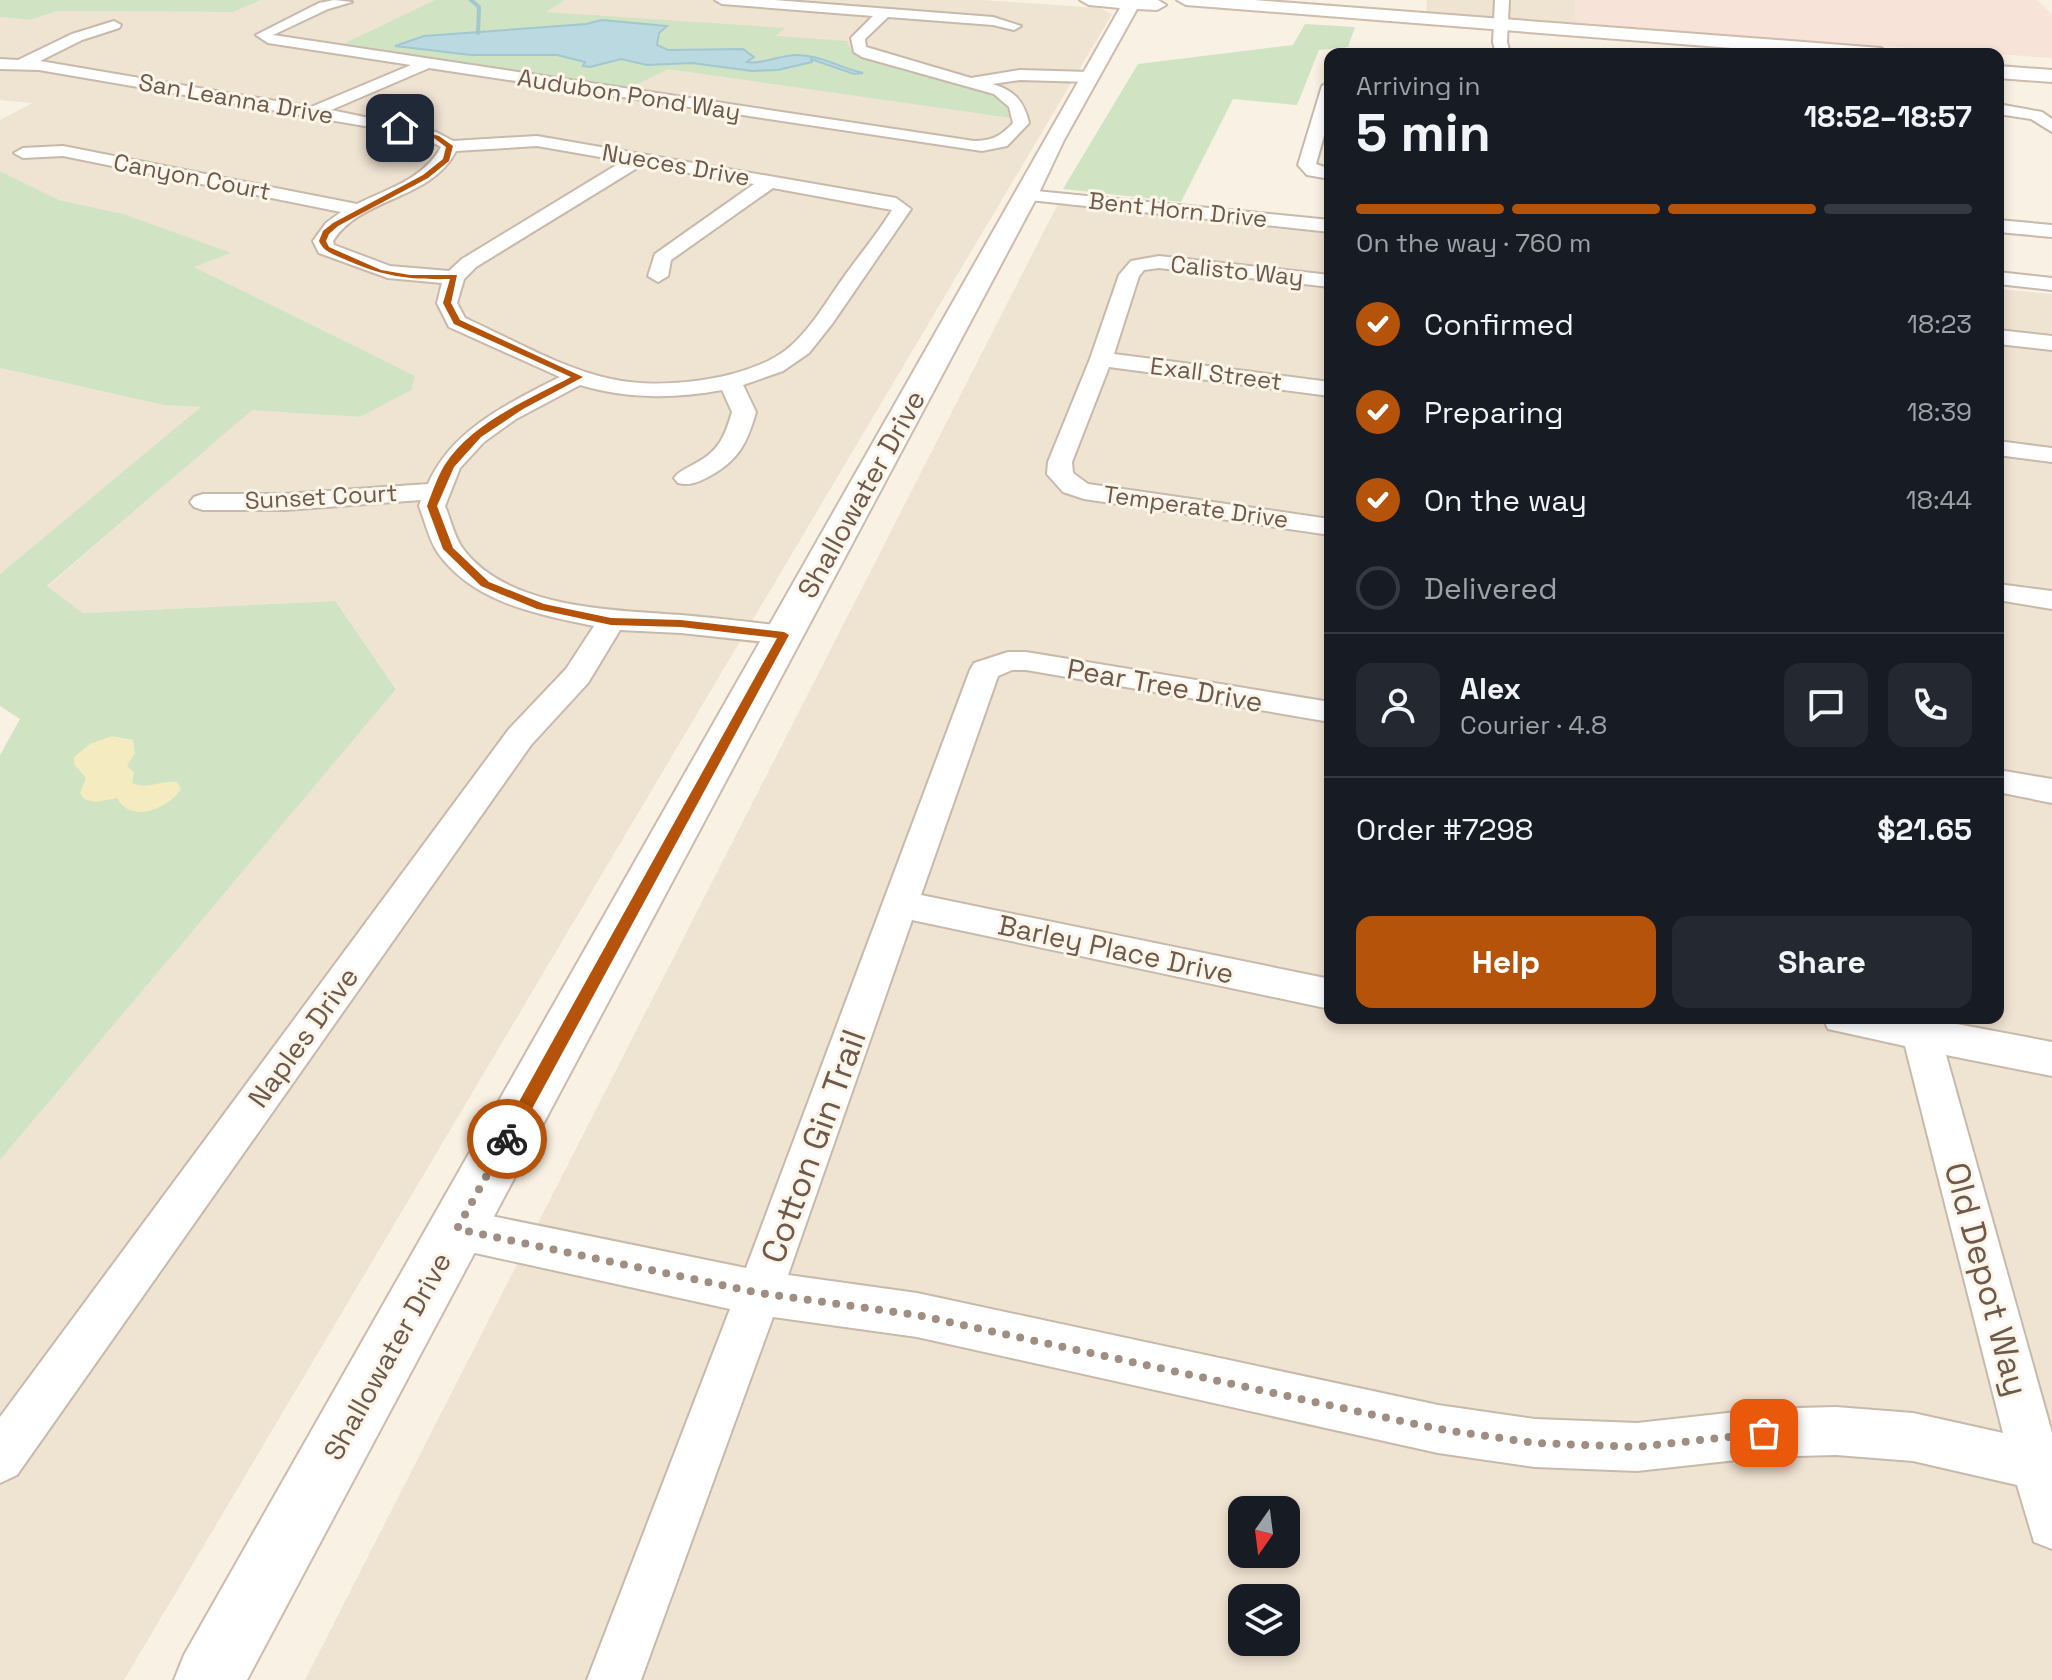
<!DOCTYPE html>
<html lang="en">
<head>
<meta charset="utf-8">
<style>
  :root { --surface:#171b24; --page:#242831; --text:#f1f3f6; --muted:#9ea1a6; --line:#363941; --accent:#b45309 }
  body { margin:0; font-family:"Space Grotesk",sans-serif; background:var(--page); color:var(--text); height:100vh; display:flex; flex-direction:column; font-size:30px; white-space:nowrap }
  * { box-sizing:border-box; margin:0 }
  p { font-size:26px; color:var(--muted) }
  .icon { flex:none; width:44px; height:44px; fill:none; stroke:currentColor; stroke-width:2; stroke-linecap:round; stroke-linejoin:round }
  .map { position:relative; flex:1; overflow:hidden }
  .sheet { position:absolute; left:1324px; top:48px; width:680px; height:976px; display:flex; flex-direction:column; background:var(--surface); border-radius:16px; box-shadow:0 4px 12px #0003 }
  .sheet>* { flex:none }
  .needle { width:52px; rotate:194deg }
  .controls { position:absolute; left:1228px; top:1496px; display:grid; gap:16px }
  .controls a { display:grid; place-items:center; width:72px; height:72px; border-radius:16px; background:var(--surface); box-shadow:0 4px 12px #0003; font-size:40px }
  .pin { position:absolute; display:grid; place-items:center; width:68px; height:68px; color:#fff; margin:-34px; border-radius:16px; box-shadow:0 4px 12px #0006 }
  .courier { position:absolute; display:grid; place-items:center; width:80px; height:80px; margin:-40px; border:6px solid #b45309; border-radius:50%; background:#fff; color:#222; box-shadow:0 2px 10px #0007 }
  .head em { font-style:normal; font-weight:600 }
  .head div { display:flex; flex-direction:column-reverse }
  .head { display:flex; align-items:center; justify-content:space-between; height:136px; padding:0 32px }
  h1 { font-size:52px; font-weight:600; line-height:60px }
  .bar { display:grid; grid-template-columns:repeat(4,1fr); gap:12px 8px; align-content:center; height:96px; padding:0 32px }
  .bar i { height:10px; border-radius:6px; background:var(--line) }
  .bar .current { background:var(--accent) }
  .bar p { grid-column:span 4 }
  .line { display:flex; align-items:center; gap:20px; padding:0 32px; border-top:2px solid var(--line) }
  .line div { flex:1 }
  .round { display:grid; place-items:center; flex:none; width:84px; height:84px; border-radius:16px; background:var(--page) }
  ol { padding:0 32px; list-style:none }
  li { display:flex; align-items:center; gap:24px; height:88px }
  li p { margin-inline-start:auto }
  li .icon { padding:8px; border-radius:50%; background:var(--accent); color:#fff; stroke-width:4 }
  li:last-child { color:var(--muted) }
  li i { width:44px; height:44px; border:4px solid var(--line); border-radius:50% }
  .primary-button { display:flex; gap:16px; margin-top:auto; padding:16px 32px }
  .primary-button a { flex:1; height:92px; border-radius:16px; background:var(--accent); color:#fff; font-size:32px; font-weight:600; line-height:92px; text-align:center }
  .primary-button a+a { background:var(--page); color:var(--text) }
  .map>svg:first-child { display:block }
  .residential { fill:#efe3d2; fill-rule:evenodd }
  .commercial { fill:#f8e3d8 }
  .green { fill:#d0e4c4 }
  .sand { fill:#f5ebc1 }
  .water { fill:#bad9e0; stroke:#a2c7d0; stroke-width:2 }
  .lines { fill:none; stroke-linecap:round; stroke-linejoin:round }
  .stream { stroke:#a2c7d0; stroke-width:4 }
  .street-casing { stroke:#c8b9ab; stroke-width:4 }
  .secondary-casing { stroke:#cdbbac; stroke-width:4 }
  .street { fill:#fff; fill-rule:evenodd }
  .secondary { fill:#fff; fill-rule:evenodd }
  .route { fill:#b45309 }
  .done { stroke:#9f8e81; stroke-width:8; stroke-dasharray:0 14.4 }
  .labels { text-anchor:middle; stroke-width:6; stroke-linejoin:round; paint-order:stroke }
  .far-street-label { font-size:24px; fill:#6e594c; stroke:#fcf5e9 }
  .street-label { font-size:28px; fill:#6e594c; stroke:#fcf5e9 }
  .near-street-label { font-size:34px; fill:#6e594c; stroke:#fcf5e9 }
</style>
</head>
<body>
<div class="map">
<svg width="2052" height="1680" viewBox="0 0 2052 1680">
  <rect width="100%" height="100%" fill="#f9f1e3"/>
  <g class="residential">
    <path d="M261,0H981L1099,8L1112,14L124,1680H0V1160L396,688L334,601L83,613L47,587L252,409L360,417L193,267L229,253L124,214L59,200L0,171V120L33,103L0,100V17L30,20L57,11L233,12Z"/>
    <path d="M1427,0H1575L1576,24L1426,13Z"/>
    <path d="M1059,202L1330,231V1018H1998V289L2052,294V1680H305ZM1242,1510H1286V1554H1242ZM1242,1598H1286V1642H1242Z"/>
    <path d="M0,368L163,405L202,407L0,574Z"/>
  </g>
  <path class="commercial" d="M1575,0H2037L2052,15V58L1576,24Z"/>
  <g class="green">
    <path d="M0,0H261L233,12L57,11L30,20L0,17Z"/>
    <path d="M435,0H565L546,12L785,28L776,36L847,41L849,47L861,55L988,91L1005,104L1011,118L668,69L628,89L390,55L341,45Z"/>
    <path d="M1305,24L1355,27L1348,47L1319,50L1297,105L1233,99L1181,202L1063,189L1138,64L1293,45Z"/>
    <path d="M0,171L59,200L124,214L231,253L194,267L415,376L411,390L360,417L252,410L47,586L83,613L335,601L396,689L0,1160V755L20,719L0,706V574L201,407L163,405L0,368Z"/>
  </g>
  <path class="sand" d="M112,736L133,740L135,753L127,766L134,772L132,783C147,790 161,780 177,782L181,789C168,809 131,824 117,798L96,802L84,799L80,793L86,778L74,764V757L90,744Z"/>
  <path class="water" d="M602,20L667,26L659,33L657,45L668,50L743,49L754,57L747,62C762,65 780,55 796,55C821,55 840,68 863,73L854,74L811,59L812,62L778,70L752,71L692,63L647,65L621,59L590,67L583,66L585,62L557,55H471L395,46L424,36L586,24Z"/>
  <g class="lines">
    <path class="stream" d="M471,0L479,7L478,33"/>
    <g class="street-casing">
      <g id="street">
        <path d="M334,0L352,2L328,9L273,35L974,141C992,141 1001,136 1013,123L1009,107L994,94L862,57L854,52L851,38L873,16L722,4L715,0H774L993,17L1021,26L1014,30L993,25L888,17L865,39L866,47L971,78L1020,70L1089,72L1097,77L1089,82L1020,80L992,84C1014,90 1024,101 1029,123L1007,146L982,151L429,68L331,110L436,132L453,141L537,136L896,198L911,209L832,324L809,353L783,371L743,385L756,412C747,444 738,461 708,477C698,482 690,486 678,483L674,478C680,470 688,468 696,463C719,451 725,436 732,412L722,390C673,399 628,399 580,385L516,419L484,442L460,468L445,506C450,518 454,535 461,546C504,609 613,610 681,615C715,618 750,622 784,626L794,629L798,635L794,641L784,644L681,633L620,630L588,683L531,745L17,1475L0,1483V1417L509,729L566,669L594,626C537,614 474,603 438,553C429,540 425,521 419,506L421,500L285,510H203L194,507L190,502L194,497L203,494H285L428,484C452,429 509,403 560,377L449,327L437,303L442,283L388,278L319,253L313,241L326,223L341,212L63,156L23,158L14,153L23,148L63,146L357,204C387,189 424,179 441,147L430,141L382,129L39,70L0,69V59L18,60L72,34L114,21L121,25L119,28L82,40L40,61L311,107L411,65L268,43L256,35L319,3ZM537,146L623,161L462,259L449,271L390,266L334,245L333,241C362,196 430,201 456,151ZM642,165L754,184L655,254L648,276L658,282L668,276L671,260L773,188L892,210C878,233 861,253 846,274C827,300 811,330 786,350C745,381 660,390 611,379C560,368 512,339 465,318L457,303L464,279L476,267Z"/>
        <path d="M1495,0H1509L1507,42L1510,54H1496L1493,42Z"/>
        <path d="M1330,81V114L1316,164L1330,169V179L1307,175L1298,165L1322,86Z"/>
        <path d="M1998,104L2042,112L2052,119V132L2031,119L1998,114Z"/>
        <path d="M1026,190L1330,220V232L1020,199L1017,195L1020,191Z"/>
        <path d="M1998,220L2052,225V237L1998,232Z"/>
        <path d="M1159,256L1330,275V287L1159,268L1144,270L1139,276L1114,354L1330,382V396L1109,367L1072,462L1073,473L1088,484L1330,519V535L1084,499L1063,492L1047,474L1048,462L1090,359L1119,275L1131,261Z"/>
        <path d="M1998,272L2052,278V290L1998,284Z"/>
        <path d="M1998,330L2052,336V350L1998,344Z"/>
        <path d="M1998,441L2052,448V462L1998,455Z"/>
        <path d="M1998,584L2052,591V609L1998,600Z"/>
        <path d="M1008,652H1026L1330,702V722L1026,670H1012L998,676L921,895L1330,979V1009L912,920L788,1275L917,1293L1438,1405L1535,1419L1637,1423L1764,1409L1836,1407L1913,1413L2003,1433L1905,1046L1828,1029L1823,1018H1925L2052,1042V1076L1946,1055L2052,1433V1549L2034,1542L2017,1485L1913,1461L1836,1455L1764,1457L1637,1471L1535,1467L1438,1453L917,1337L773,1317L641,1680H587L730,1309L457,1249L442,1243L435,1229L442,1215L457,1209L746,1268L970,670L974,663Z"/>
        <path d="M1998,770L2052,779V803L1998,792Z"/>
      </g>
    </g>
    <g class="secondary-casing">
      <g id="secondary">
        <path d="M1080,0H1158L1166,5L1157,10L1137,9L1064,140L1038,195L247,1680H174L184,1655L1120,8L1089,5Z"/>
        <path d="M1177,0H1254L1881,48L1891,54H1808L1186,5Z"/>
        <path d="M1998,66L2052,70V82L1998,78Z"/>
      </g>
    </g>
    <use href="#street" class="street"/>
    <use href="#secondary" class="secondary"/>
  </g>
  <path class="route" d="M398,126L439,136L453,146L449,161L428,178L338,226L329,234L326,241L329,247L381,270L410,275H457L451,303L460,320L583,377L523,409L481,437L454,467L437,506L453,548L489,582L544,604L611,618L681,620L784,632L789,635L513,1144L507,1146L499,1139L501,1134L777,638L681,627L611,625L537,609L481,586L443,549L427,506C432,493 437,478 444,466C471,423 528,400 571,377L454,324L443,303L450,279C407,280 382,276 344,259C333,254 324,252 319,241L323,231L333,223L423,175L443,159L446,147L434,138L398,129Z"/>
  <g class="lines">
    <path class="done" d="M507,1139L457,1229L759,1293L917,1315L1438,1429L1535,1443L1637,1447L1764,1433"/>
  </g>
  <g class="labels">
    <g class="far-street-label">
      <text transform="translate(629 95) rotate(9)" y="8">Audubon Pond Way</text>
      <text transform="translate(236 99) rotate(10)" y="8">San Leanna Drive</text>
      <text transform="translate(676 165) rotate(10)" y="8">Nueces Drive</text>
      <text transform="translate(192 177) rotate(11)" y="8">Canyon Court</text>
      <text transform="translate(1178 210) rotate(6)" y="8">Bent Horn Drive</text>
      <text transform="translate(1237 271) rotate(6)" y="8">Calisto Way</text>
      <text transform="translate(1216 374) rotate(7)" y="8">Exall Street</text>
      <text transform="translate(321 497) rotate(-3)" y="8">Sunset Court</text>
      <text transform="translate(1196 507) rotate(8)" y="8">Temperate Drive</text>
    </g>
    <g class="street-label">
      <text transform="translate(861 494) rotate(-61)" y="10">Shallowater Drive</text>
      <text transform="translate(1165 685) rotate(10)" y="10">Pear Tree Drive</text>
      <text transform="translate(1116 949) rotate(12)" y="10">Barley Place Drive</text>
      <text transform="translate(303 1037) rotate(-54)" y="10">Naples Drive</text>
      <text transform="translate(387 1356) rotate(-61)" y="10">Shallowater Drive</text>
    </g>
    <g class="near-street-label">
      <text transform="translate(813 1146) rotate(-70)" y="12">Cotton Gin Trail</text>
      <text transform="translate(1987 1279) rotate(75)" y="12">Old Depot Way</text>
    </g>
  </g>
</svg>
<div class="controls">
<a><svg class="needle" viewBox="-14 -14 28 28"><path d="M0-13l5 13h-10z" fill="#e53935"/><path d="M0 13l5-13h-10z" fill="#9ea1a6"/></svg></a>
<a><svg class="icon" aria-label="layers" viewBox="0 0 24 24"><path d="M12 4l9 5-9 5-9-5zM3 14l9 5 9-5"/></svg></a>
</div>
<div class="pin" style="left:1764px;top:1433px;background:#ea580c"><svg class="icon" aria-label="bag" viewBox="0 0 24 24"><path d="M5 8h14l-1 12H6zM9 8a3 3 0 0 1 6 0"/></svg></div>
<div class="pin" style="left:400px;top:128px;background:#1f2937"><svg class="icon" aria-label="home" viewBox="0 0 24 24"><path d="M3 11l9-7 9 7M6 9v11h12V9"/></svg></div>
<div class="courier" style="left:507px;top:1139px"><svg class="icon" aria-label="bike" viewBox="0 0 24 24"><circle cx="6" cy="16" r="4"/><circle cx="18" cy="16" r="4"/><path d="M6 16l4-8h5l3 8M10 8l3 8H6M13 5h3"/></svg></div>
<section class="sheet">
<div class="head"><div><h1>5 min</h1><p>Arriving in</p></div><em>18:52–18:57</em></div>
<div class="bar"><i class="current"></i><i class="current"></i><i class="current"></i><i></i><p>On the way · 760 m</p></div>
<ol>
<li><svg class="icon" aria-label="check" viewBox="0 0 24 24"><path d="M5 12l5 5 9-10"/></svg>Confirmed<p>18:23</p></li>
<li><svg class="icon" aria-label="check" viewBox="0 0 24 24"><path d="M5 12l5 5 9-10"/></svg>Preparing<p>18:39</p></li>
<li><svg class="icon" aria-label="check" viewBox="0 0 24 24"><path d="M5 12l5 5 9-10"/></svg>On the way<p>18:44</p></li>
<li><i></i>Delivered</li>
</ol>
<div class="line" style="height:144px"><a class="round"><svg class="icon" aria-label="person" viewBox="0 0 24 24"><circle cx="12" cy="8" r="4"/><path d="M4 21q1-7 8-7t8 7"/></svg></a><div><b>Alex</b><p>Courier · 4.8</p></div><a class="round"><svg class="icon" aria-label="chat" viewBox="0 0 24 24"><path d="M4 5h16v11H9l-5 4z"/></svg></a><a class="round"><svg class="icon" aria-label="phone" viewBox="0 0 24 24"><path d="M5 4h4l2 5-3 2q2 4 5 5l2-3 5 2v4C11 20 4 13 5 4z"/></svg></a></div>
<div class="line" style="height:104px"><div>Order #7298</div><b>$21.65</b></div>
<div class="primary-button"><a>Help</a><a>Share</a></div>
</section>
</div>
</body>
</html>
